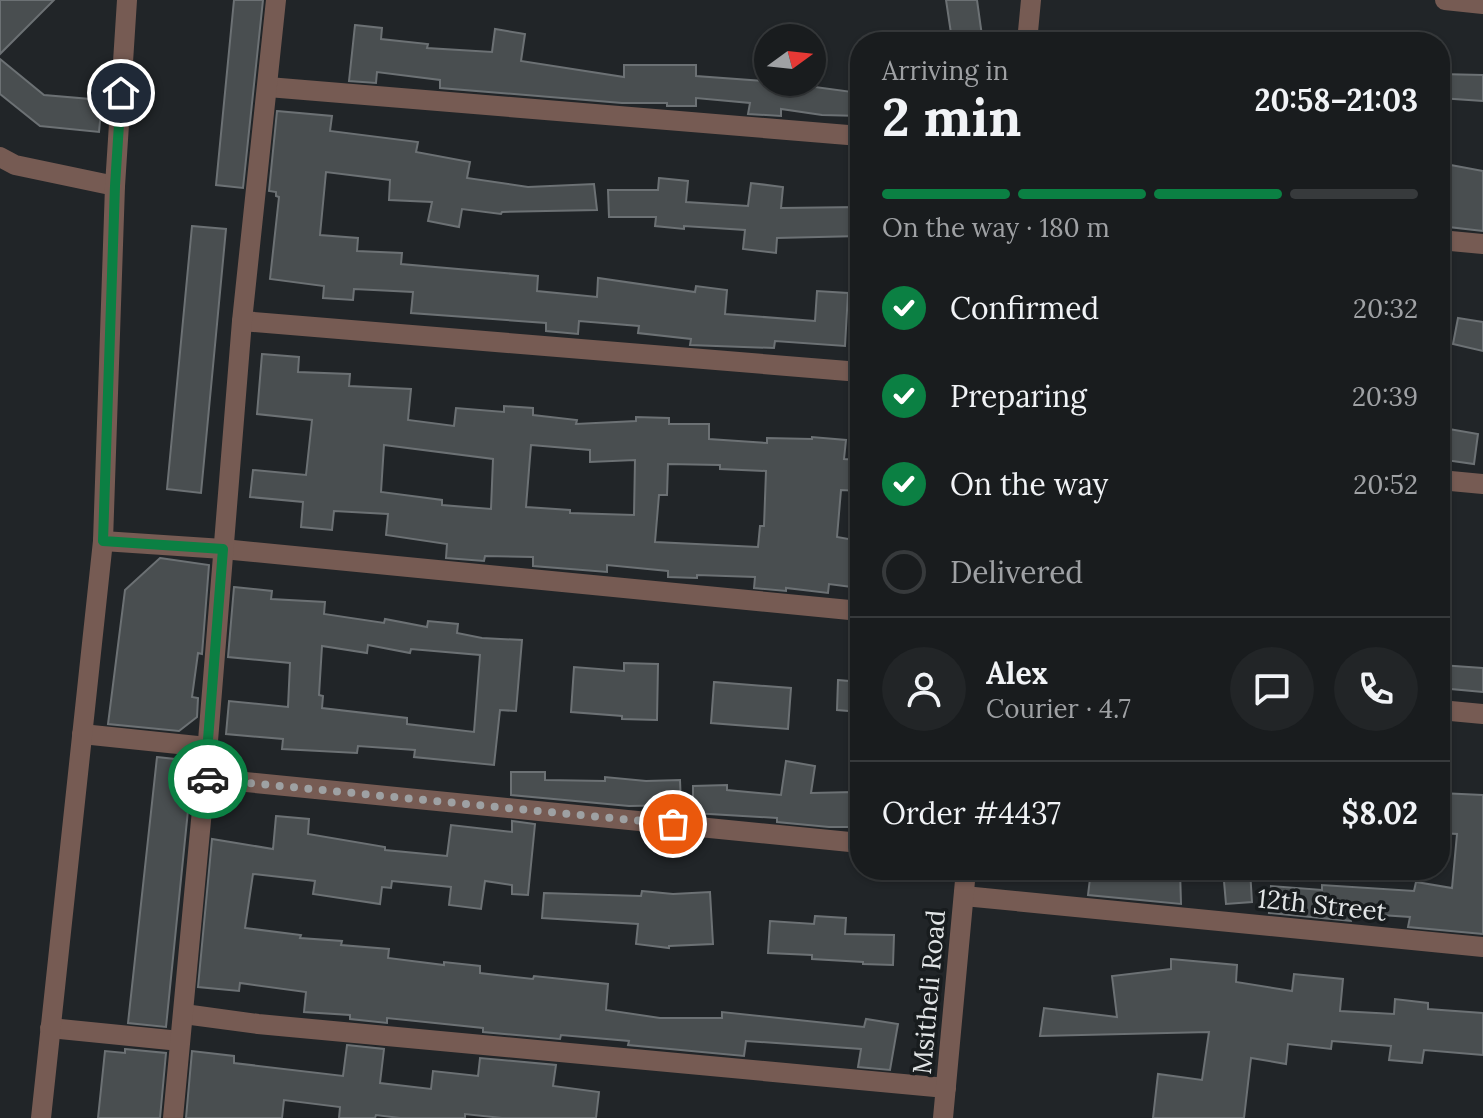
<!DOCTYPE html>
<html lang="en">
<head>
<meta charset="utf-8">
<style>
  :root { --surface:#191c1e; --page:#222527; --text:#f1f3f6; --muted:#9fa1a4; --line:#373a3c; --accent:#0b8043 }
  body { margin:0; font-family:Lora,serif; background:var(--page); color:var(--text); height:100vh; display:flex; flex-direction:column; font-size:30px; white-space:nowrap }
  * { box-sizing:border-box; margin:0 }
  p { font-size:26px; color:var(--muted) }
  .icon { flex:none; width:44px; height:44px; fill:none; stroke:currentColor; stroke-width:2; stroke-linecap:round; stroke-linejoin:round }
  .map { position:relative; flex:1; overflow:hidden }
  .sheet { position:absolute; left:850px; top:32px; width:600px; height:848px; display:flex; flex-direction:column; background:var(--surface); border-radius:32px; box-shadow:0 2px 6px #0004,0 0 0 2px var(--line) }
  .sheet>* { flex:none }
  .needle { width:52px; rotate:75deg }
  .buttons { position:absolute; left:754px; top:24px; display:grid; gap:16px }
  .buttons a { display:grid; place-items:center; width:72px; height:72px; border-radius:50%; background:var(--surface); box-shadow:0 2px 6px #0004,0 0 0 2px var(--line); font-size:40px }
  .pin { position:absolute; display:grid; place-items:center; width:68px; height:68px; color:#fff; margin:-34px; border:4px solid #fff; border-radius:50%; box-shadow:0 2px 8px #0007 }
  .courier { position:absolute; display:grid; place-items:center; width:80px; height:80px; margin:-40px; border:6px solid #0b8043; border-radius:50%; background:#fff; color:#222; box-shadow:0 2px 10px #0007 }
  .head em { font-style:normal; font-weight:700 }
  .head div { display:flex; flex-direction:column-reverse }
  .head { display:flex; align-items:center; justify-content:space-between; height:136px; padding:0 32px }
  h1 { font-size:52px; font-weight:700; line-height:60px }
  .bar { display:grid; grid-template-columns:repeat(4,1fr); gap:12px 8px; align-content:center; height:96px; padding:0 32px }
  .bar i { height:10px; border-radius:6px; background:var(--line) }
  .bar .on { background:var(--accent) }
  .bar p { grid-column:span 4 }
  .line { display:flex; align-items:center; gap:20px; padding:0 32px; border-top:2px solid var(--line) }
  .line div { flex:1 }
  .round { display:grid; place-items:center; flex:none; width:84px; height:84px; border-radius:42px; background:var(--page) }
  ol { padding:0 32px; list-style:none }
  li { display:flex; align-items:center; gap:24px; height:88px }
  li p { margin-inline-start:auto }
  li .icon { padding:8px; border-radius:50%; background:var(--accent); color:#fff; stroke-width:4 }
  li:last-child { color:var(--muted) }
  li i { width:44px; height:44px; border:4px solid var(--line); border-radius:50% }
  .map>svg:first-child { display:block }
  .building { fill:#494e50; stroke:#6c7174; stroke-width:2; fill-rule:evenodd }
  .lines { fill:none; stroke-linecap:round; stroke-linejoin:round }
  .minor { stroke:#765b53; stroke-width:20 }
  .done { stroke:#9ea1a3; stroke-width:8; stroke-dasharray:0 14.4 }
  .route { stroke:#0b8043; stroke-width:10 }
  .labels { text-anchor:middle; stroke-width:7; stroke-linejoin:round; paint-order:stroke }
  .street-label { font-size:26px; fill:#e1e4e5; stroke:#181c1e }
</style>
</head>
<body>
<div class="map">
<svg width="1483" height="1118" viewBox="0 0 1483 1118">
  <rect width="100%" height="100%" fill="#212528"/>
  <g class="building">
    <path d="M0,0H54L0,54Z"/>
    <path d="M234,0H263L243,188L216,185Z"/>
    <path d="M946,0H977L982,36L952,40Z"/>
    <path d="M355,25L382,28L381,39L428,44L427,48L492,52L495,29L525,34L521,61L624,77V65H696V76L778,82L860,93V116L822,115L781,109V116L748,114L750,103L696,98V106H667V103H622L440,88V80L377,72L376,83L349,81Z"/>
    <path d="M0,59L44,95L102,100L99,132L40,126L0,94Z"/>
    <path d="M1440,74L1483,75V101L1440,98Z"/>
    <path d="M277,111L332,116L330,131L418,142L416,152L470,162L467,178L528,187L594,184L597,210L502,212L501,214L462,209L459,227L428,221L432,202L389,200L390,180L326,172L320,235L358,238L357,251L402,253L401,264L538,276L537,291L597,297L598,278L695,292L696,286L727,290L725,314L815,321L817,291L848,293L845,346L775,341L774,348L690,345L691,339L638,333L639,326L579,321L578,334L546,331V323L411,313L413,292L354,289L353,300L323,298L324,286L270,279L279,197L276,196V192L269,191Z"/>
    <path d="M1440,163L1483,171V231L1440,226Z"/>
    <path d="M659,178L688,181L686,202L748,206L751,183L783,187L781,208L859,207L860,236L777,238L776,253L743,249L745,230L684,226V229L655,226L656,217H609L608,190H658Z"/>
    <path d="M192,226L226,229L201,493L167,489Z"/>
    <path d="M1458,318L1483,322V351L1453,344Z"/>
    <path d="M262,354L299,357L298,372L350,374L349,386L411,389L408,420L454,426L456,408L504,412V406L533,408V415L577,420L576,424L636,421V417L669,418V424H709V439L767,443V438L812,439V437L846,440L844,459L860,460V491L841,490L837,537L860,541V588L829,584L828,593L786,588V591L754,588L755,577L697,575V578L668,577V571L607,565V572L533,566V557L485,556L484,561L446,558L447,544L386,535L388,514L334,511L332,530L301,527L303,502L250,497L253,470L306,475L312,420L257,414ZM384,445L493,459L491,509L442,505V500L381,492ZM531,445L590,450V462L635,460L634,515L570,513V510L526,507ZM668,464L720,465V469L766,471L764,526H760L758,547L655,542L659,495H667Z"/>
    <path d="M1449,429L1478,434L1474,464L1445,460Z"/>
    <path d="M160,558L209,565L202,654L198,653L192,697L198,698L197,717L179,731L108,724L125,590Z"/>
    <path d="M234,587L272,591L271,599L325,602L324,614L384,623L385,619L427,627L428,621L458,624L457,633L482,638L522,640L516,711L500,710L494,765L414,757L415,750L358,746L357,753L282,749L283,739L226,734L229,701L288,707L290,663L228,657ZM368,645L410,653L411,649L480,655L474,732L407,724V718L322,708L323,696L319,695L322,646L367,653Z"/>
    <path d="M624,663L658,664L657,720L622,719V716L571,712L574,667L624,671Z"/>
    <path d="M1440,665L1483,668V692L1440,688Z"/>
    <path d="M838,680L860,682V712L837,710Z"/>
    <path d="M714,682L791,688L788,729L711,723Z"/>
    <path d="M157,757L193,761L166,1027L128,1023Z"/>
    <path d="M786,761L815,766L811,793L853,792V827H829L777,822V818L693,813V786L727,785V790L781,795Z"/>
    <path d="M511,772H545V780L605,781V777L646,781L680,780L681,805L629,806L511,795Z"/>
    <path d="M1440,793L1483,795V934L1408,927L1410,917L1351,913V921L1269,913L1271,886L1322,890V885L1414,891L1416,882L1452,888L1457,834L1440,833Z"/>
    <path d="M276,816L309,819L308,834L385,847V850L447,856L451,825L512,832V821L535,824L528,895L512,894V885L485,881L481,909L449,905L451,887L392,881L391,888L382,887L380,904L313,894L315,881L253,874L245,928L301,935L300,938L342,941L341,945L389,949L388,958L444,965V962L480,966V973L533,979L534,976L608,984L606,1010L660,1018H722V1012L864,1027L866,1019L898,1024L890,1070L858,1067L861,1049L746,1041L744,1056L628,1045L629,1041L561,1035L560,1039L483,1032V1028L387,1018V1023L350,1019V1015L304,1012L306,992L240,983L239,991L198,987L212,839L273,849Z"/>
    <path d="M1091,870H1180L1181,904L1088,895Z"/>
    <path d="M1223,870H1250L1252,902L1226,904Z"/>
    <path d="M642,891L673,894L710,892L713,944L669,946V948L636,944L638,924L542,918L544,893L641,896Z"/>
    <path d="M815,916L846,918L845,934L894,935L893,965L863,964V962L812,959V955L768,953L770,921L814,924Z"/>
    <path d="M1171,959L1237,965L1236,982L1292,991L1294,974L1343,979L1340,1011L1394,1014L1395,999L1428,1003V1009L1483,1013V1055L1424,1050L1422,1063L1389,1060L1391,1046L1332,1041L1331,1049L1288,1044L1286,1064L1251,1058L1244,1118H1153L1158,1074L1202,1080L1209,1032L1040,1036L1044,1008L1117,1017L1112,976L1171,969Z"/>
    <path d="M347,1045L384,1049L380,1083L431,1089L433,1071L478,1076L480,1058L556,1065L553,1086L599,1092L596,1118H502L465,1114V1118H400L376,1115L375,1118H339L340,1107L284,1100L282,1118H186L192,1051L234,1056V1063L343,1076Z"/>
    <path d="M125,1049L166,1053L160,1118H98L105,1051L125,1053Z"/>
  </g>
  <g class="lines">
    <g class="minor">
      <path d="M1445,0L1483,4"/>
      <path d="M1027,42L1031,0"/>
      <path d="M268,87L860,136"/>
      <path d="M0,157L15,165L115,186"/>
      <path d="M1440,240L1483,244"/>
      <path d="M242,321L860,372"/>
      <path d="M1440,480L1483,484"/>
      <path d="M103,541L223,549L860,611"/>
      <path d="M1440,710L1483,714"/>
      <path d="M82,734L207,747"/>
      <path d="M205,778L860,843"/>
      <path d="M964,896L1483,947"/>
      <path d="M184,1014L258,1024L946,1088"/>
      <path d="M50,1028L180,1041"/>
      <path d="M41,1118L103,541L115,186L127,0"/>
      <path d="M173,1118L205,778L242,321L276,0"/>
      <path d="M943,1118L966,870"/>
    </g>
  </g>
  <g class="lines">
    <path class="done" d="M208,779L673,824"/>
    <path class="route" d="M121,93L115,186L103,541L223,549L205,778L208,779"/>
  </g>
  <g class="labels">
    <g class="street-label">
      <text transform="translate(1322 905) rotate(6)" y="9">12th Street</text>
      <text transform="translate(929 992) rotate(-85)" y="9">Msitheli Road</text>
    </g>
  </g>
</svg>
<div class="buttons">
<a><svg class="needle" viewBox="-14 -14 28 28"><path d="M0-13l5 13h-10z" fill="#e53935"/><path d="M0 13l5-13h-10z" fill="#9fa1a4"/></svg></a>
</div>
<div class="pin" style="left:673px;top:824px;background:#ea580c"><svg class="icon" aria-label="bag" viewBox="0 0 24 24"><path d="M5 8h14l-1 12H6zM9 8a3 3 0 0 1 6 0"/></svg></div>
<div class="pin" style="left:121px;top:93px;background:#1f2937"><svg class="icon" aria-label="home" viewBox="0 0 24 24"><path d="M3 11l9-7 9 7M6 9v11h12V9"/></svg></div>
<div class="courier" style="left:208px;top:779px"><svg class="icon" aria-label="car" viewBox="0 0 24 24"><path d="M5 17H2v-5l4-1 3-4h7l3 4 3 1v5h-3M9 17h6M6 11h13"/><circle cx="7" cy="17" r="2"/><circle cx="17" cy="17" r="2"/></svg></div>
<section class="sheet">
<div class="head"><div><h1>2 min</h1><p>Arriving in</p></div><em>20:58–21:03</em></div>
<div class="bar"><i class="on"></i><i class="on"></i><i class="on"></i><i></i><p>On the way · 180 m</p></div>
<ol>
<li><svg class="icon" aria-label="check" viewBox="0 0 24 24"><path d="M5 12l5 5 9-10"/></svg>Confirmed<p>20:32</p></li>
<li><svg class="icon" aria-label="check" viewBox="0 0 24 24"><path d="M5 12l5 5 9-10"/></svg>Preparing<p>20:39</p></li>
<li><svg class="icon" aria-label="check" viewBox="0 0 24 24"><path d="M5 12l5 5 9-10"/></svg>On the way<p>20:52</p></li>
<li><i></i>Delivered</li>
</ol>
<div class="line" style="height:144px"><a class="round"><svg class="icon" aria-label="person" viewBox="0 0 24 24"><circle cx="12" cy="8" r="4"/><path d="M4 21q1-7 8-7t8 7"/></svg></a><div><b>Alex</b><p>Courier · 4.7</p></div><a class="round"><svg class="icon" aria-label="chat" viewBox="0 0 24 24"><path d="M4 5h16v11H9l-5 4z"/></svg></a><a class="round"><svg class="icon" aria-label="phone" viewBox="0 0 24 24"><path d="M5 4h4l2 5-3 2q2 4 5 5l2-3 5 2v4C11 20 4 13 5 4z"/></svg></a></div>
<div class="line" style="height:104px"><div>Order #4437</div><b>$8.02</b></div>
</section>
</div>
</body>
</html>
